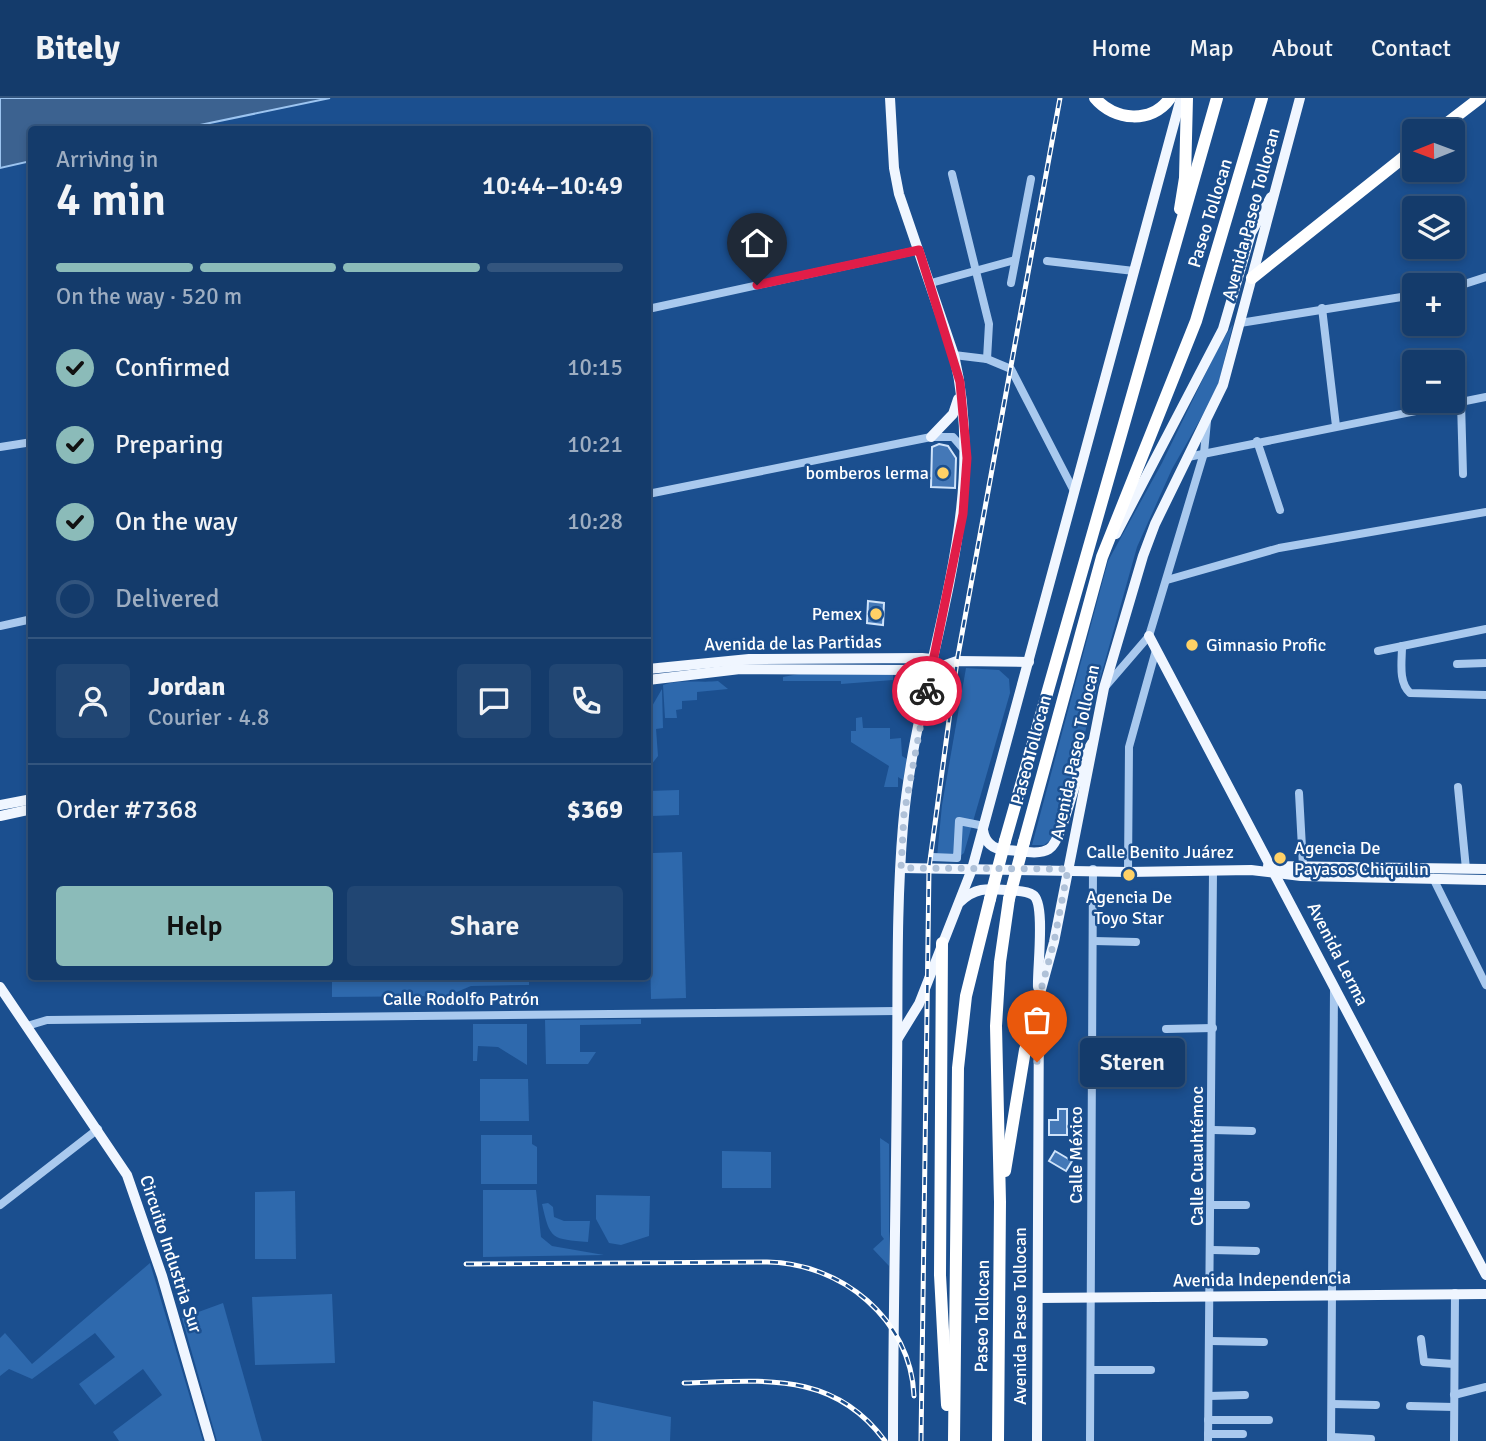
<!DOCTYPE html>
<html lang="en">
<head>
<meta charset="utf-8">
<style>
  :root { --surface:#143b6b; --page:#214673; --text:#f1f3f6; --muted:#9dadc1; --line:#33557e; --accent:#8bbbb9 }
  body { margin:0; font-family:Signika,sans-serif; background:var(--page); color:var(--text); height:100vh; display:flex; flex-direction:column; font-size:26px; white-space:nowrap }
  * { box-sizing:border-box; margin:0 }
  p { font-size:23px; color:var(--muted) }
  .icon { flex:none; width:38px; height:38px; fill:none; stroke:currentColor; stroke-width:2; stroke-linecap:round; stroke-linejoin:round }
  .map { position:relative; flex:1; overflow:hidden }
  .sheet { position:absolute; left:28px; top:28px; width:623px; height:854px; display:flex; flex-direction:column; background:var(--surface); border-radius:7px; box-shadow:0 4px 10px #0003,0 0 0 2px var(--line) }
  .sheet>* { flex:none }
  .needle { width:46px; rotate:269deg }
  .buttons { position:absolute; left:1402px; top:21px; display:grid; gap:14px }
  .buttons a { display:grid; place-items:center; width:63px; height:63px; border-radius:7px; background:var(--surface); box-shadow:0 4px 10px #0003,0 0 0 2px var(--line); font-size:35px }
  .pin { position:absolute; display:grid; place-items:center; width:60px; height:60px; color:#fff; margin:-72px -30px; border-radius:50% 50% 50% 0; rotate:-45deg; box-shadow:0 0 7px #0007 }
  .pin .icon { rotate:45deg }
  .courier { position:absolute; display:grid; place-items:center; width:70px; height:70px; margin:-35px; border:5px solid #e11d48; border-radius:50%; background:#fff; color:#222; box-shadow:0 2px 9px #0007 }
  .bubble { position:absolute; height:49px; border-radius:7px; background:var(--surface); box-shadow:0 4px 10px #0003,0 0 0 2px var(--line); font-size:23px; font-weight:600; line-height:49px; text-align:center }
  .headline em { font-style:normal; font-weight:600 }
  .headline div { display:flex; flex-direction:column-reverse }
  .headline { display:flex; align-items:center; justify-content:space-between; height:119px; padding:0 28px }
  h1 { font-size:46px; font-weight:600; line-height:52px }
  .bar { display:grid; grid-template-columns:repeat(4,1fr); gap:10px 7px; align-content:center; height:84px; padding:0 28px }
  .bar i { height:9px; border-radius:5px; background:var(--line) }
  .bar .current { background:var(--accent) }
  .bar p { grid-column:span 4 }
  .line { display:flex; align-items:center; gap:18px; padding:0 28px; border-top:2px solid var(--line) }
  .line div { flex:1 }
  .round { display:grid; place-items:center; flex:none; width:74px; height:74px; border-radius:7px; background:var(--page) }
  ol { padding:0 28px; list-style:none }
  li { display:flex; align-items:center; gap:21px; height:77px }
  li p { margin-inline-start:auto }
  li .icon { padding:7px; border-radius:50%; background:var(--accent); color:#111; stroke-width:4 }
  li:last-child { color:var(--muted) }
  li i { width:38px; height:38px; border:4px solid var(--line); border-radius:50% }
  .primary-button { display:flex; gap:14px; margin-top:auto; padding:14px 28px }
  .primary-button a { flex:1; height:80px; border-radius:7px; background:var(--accent); color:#111; font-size:28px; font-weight:600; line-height:80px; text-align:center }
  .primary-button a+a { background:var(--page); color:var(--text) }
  header { display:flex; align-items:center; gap:42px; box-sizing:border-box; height:98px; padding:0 35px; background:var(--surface); border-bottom:2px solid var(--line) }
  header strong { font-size:33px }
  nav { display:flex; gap:38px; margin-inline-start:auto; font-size:24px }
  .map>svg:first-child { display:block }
  .green { fill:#2e69ad }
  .water { fill:#3c6290; stroke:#9cc4f0; stroke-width:2 }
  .building { fill:#4478b7; stroke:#cfe3fa; stroke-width:2 }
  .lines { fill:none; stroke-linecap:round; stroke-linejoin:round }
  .minor { stroke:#a9c9ee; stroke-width:8 }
  .major { stroke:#f0f6ff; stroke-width:10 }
  .highway { stroke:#fff; stroke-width:12 }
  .rail-casing { stroke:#fff; stroke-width:5 }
  .rail { stroke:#1b4f8f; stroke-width:2.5; stroke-dasharray:8; stroke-linecap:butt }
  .highway-bridge { stroke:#fff; stroke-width:12 }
  .done { stroke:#afc1d8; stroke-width:7; stroke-dasharray:0 12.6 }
  .route { stroke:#e11d48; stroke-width:9 }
  .poi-dot { fill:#ffd166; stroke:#1b4f8f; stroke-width:2.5 }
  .labels { text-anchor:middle; stroke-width:5; stroke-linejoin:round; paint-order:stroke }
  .street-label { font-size:18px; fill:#fff; stroke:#1b4f8f }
  .poi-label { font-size:18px; fill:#fff; stroke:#1b4f8f; text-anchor:end }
</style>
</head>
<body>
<header>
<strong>Bitely</strong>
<nav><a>Home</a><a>Map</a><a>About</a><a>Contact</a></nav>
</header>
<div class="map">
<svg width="1486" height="1343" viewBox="0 0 1486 1343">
  <rect width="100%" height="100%" fill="#1b4f8f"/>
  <g class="green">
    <path d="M1233,226L1217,292L1172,371L1137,449L1056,738L1044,747H1032L1108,463L1162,365L1220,246Z"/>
    <path d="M966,570L999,572L1009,581L1010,595L964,755L960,758L937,759L942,707Z"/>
    <path d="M814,573L893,575V582L841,586V583H783V579Z"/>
    <path d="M718,583L728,591L697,594V602L682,603V611L676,612L677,620H665L663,587C679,581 703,585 718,583Z"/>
    <path d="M662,591L663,630L656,631L658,658L651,667L648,664V615Z"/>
    <path d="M862,619L863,630H890V641L901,640L902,658L907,661L903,682L898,679V689H884L889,668L851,644V633H856V620Z"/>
    <path d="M679,692V717L652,718V749L648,754V693Z"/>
    <path d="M682,754L686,900L651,901L648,762L653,755Z"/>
    <path d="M332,879L529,878V887L471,888L447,898L332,899Z"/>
    <path d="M641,921V926L580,927V954H596L588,966H546L545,922Z"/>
    <path d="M473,926H527V967L498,949L478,948L477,963H473Z"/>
    <path d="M480,981H528L529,1023H480Z"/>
    <path d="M481,1037H532V1046L537,1049V1086H481Z"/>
    <path d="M880,1040L889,1046V1168L873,1151L884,1141L881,1137Z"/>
    <path d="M722,1053L771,1054V1090H722Z"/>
    <path d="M483,1092H536L541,1139L552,1148L604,1157L483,1159Z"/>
    <path d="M295,1093L296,1161H255V1094Z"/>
    <path d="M596,1097L650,1098L649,1138L621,1147L609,1145L596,1121Z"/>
    <path d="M548,1105L553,1109L554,1119L564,1123H590L588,1144C552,1141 550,1142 542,1106Z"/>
    <path d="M150,1165L203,1343H119L113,1334L162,1297L143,1271L95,1307L79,1286L115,1259L95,1235L32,1281L9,1271L0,1278V1240L5,1235L32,1266Z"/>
    <path d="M332,1196L335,1265L255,1267L252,1199Z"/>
    <path d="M223,1205L262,1343H217L182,1220Z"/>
    <path d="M593,1303L671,1319L670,1343H592Z"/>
  </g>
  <path class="water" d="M0,0H330L181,31L32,32L31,63L0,70Z"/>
  <g class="building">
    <path d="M939,346L948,348L956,360L955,390L931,389L932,349Z"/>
    <path d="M868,503L884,505L883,527L867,525Z"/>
    <path d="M1058,1011H1067V1037H1049V1022H1058Z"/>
    <path d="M1055,1053L1072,1063L1066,1073L1049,1063Z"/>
  </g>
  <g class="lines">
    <g class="minor">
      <path d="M952,76L989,226L987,261"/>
      <path d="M1047,163L1134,173"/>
      <path d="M931,185L1015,162"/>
      <path d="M1011,185L1031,81"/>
      <path d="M1452,190L1486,179"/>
      <path d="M1322,210L1336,328"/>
      <path d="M648,211L919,152"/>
      <path d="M1240,225L1414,197"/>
      <path d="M954,257L987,261L1011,271L1074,393"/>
      <path d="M1461,304L1463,376"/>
      <path d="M1257,343L1280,412"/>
      <path d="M0,349L32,344"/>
      <path d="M1188,359L1486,299"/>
      <path d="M648,396L931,339H953L965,353"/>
      <path d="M1167,482L1279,450L1486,414"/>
      <path d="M0,528L32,521"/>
      <path d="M1402,548C1402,563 1398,584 1410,595L1486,597"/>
      <path d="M1378,553L1486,531"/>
      <path d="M1457,566L1486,565"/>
      <path d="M1105,589L1149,538L1204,355L1207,323"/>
      <path d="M1458,689L1466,771"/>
      <path d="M1299,695L1303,768"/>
      <path d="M932,759L957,760L959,723L984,728"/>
      <path d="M1128,774L1129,649L1156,552"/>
      <path d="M1433,780L1486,887"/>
      <path d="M1094,843L1136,844"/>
      <path d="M27,928L47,922L897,913"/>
      <path d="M1166,931L1213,930"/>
      <path d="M1213,1032L1252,1033"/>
      <path d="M0,1107L98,1031"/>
      <path d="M1212,1107H1246"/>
      <path d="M1212,1152L1256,1153"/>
      <path d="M1421,1241L1424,1264L1454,1266"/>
      <path d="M1210,1243L1264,1244"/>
      <path d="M1091,1272H1151"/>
      <path d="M1454,1297L1486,1289"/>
      <path d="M1209,1298L1245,1297"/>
      <path d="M1332,1306L1376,1307"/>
      <path d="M1410,1308L1454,1309"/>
      <path d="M1208,1322H1269"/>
      <path d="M1208,1336H1243"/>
      <path d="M1332,1339L1371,1341"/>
      <path d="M1090,1343L1093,771"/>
      <path d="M1208,1343L1213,773"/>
      <path d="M1331,1343L1334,891"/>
      <path d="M1454,1343L1455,1195"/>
    </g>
    <g class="major">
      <path d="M890,0L894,70L899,96L954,257C992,419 916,569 903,728C896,810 898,893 897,975C896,1098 893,1220 893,1343"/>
      <path d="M931,339L953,316L958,301"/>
      <path d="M1116,436L1223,231L1251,135L1271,99"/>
      <path d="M1149,538L1486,1177"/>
      <path d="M648,571L749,561L922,560L932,561L936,565"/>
      <path d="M648,582L740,571L912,572H931L957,563L1029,564"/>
      <path d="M0,707L32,701"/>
      <path d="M0,718L32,711"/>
      <path d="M983,732C985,745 993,751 1005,752C1017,752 1038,758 1049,751C1064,742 1076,668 1092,645"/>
      <path d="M1268,768L1486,771"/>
      <path d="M901,770L1128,774L1251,772L1301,778L1486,782"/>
      <path d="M960,804C974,790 987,790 1006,792C1014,793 1026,792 1033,797C1046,805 1037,871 1038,889"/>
      <path d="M0,889L127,1077L162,1178L210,1343"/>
      <path d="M898,940L919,906L972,771L1181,0"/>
      <path d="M1038,1200L1486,1196"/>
      <path d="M1037,1343L1039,899L1054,844L1104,590L1143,458L1155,426L1223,287L1300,0"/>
    </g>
    <g class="highway">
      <path d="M1095,0C1114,23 1152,26 1170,0"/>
      <path d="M1437,33L1480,0"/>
      <path d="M1180,111L1185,80L1187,0"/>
      <path d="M1252,180L1414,51"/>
      <path d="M1005,743L1217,0"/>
      <path d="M1024,744L1102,459L1196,223L1262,0"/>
      <path d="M942,845L940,1177L947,1307"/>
      <path d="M1005,1073L1025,952L1037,921"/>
      <path d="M954,1343L958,970L966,898L990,801"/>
      <path d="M998,1343L1000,1104L996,928L1000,864L1009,801"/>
    </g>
    <g class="rail-casing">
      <g id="rail">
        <path d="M466,1166L767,1164C841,1165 911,1221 914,1298"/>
        <path d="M684,1285C762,1283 833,1272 885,1343"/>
        <path d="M921,1343L929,770L957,563L1060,0"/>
      </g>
    </g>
    <use href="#rail" class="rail"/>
    <g class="highway-bridge">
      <path d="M990,801L1005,743"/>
      <path d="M1009,801L1024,744"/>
    </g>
  </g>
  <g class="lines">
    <path class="done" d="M927,593L904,716L901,770L1068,771L1054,844L1039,899L1037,964"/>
    <path class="route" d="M757,187L919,152L960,284L967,360L963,416L927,593"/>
  </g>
  <g class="poi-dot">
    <circle cx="943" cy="375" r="7"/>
    <circle cx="876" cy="516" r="7"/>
    <circle cx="1192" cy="547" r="7"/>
    <circle cx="1280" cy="760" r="7"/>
    <circle cx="1129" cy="777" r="7"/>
  </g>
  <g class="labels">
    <g class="street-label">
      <text transform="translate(1210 115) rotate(-73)" y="6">Paseo Tollocan</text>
      <text transform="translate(1251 116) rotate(-75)" y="6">Avenida Paseo Tollocan</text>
      <text transform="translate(793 545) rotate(-1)" y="6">Avenida de las Partidas</text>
      <text transform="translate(1031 652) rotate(-75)" y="6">Paseo Tollocan</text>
      <text transform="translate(1075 654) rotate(-78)" y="6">Avenida Paseo Tollocan</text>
      <text x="1160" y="760">Calle Benito Juárez</text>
      <text transform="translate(1338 856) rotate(63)" y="6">Avenida Lerma</text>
      <text x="461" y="907">Calle Rodolfo Patrón</text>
      <text transform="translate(1076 1057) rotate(-90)" y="6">Calle México</text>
      <text transform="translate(1197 1058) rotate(-90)" y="6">Calle Cuauhtémoc</text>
      <text transform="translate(171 1156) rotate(72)" y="6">Circuito Industria Sur</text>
      <text transform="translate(1262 1181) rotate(-1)" y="6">Avenida Independencia</text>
      <text transform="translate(982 1218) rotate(-89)" y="6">Paseo Tollocan</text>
      <text transform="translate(1020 1218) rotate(-90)" y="6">Avenida Paseo Tollocan</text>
    </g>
    <g class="poi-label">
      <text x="929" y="381">bomberos lerma</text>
      <text x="862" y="522">Pemex</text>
      <text x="1206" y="553" text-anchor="start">Gimnasio Profic</text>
      <text x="1294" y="756" text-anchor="start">Agencia De<tspan x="1294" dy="21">Payasos Chiquilin</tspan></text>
      <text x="1129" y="805" text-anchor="middle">Agencia De<tspan x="1129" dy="21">Toyo Star</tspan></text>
    </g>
  </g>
</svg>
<div class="buttons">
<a><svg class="needle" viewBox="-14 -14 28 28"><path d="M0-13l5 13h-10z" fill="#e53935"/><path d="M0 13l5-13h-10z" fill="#9dadc1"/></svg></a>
<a><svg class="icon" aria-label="layers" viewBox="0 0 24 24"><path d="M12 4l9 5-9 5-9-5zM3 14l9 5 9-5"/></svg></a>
<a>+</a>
<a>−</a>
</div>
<div class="pin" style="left:1037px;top:964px;background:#ea580c"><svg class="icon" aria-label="bag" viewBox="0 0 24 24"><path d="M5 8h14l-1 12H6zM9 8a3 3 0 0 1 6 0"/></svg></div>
<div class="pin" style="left:757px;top:187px;background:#1f2937"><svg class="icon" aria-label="home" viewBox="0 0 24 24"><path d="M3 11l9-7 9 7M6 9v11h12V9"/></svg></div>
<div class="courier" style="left:927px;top:593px"><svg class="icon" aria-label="bike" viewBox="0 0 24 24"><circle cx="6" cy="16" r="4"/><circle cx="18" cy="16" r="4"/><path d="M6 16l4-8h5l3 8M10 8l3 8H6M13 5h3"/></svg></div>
<div class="bubble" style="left:1080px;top:940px;width:105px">Steren</div>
<section class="sheet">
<div class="headline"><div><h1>4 min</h1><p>Arriving in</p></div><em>10:44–10:49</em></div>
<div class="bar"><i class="current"></i><i class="current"></i><i class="current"></i><i></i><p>On the way · 520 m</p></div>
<ol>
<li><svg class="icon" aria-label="check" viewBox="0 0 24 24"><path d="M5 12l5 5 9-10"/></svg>Confirmed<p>10:15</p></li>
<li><svg class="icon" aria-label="check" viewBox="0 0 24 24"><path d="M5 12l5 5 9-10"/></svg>Preparing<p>10:21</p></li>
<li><svg class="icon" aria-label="check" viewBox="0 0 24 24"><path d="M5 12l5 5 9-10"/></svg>On the way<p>10:28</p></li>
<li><i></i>Delivered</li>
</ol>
<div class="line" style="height:126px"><a class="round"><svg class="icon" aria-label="person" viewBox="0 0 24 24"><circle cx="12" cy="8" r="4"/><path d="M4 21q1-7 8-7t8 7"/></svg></a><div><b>Jordan</b><p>Courier · 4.8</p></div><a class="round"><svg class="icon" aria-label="chat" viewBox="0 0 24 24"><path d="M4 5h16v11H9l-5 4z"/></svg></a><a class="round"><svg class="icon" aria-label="phone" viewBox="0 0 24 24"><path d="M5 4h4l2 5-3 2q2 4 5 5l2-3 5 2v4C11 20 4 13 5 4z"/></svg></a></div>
<div class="line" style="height:91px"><div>Order #7368</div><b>$369</b></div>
<div class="primary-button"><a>Help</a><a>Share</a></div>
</section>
</div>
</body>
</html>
